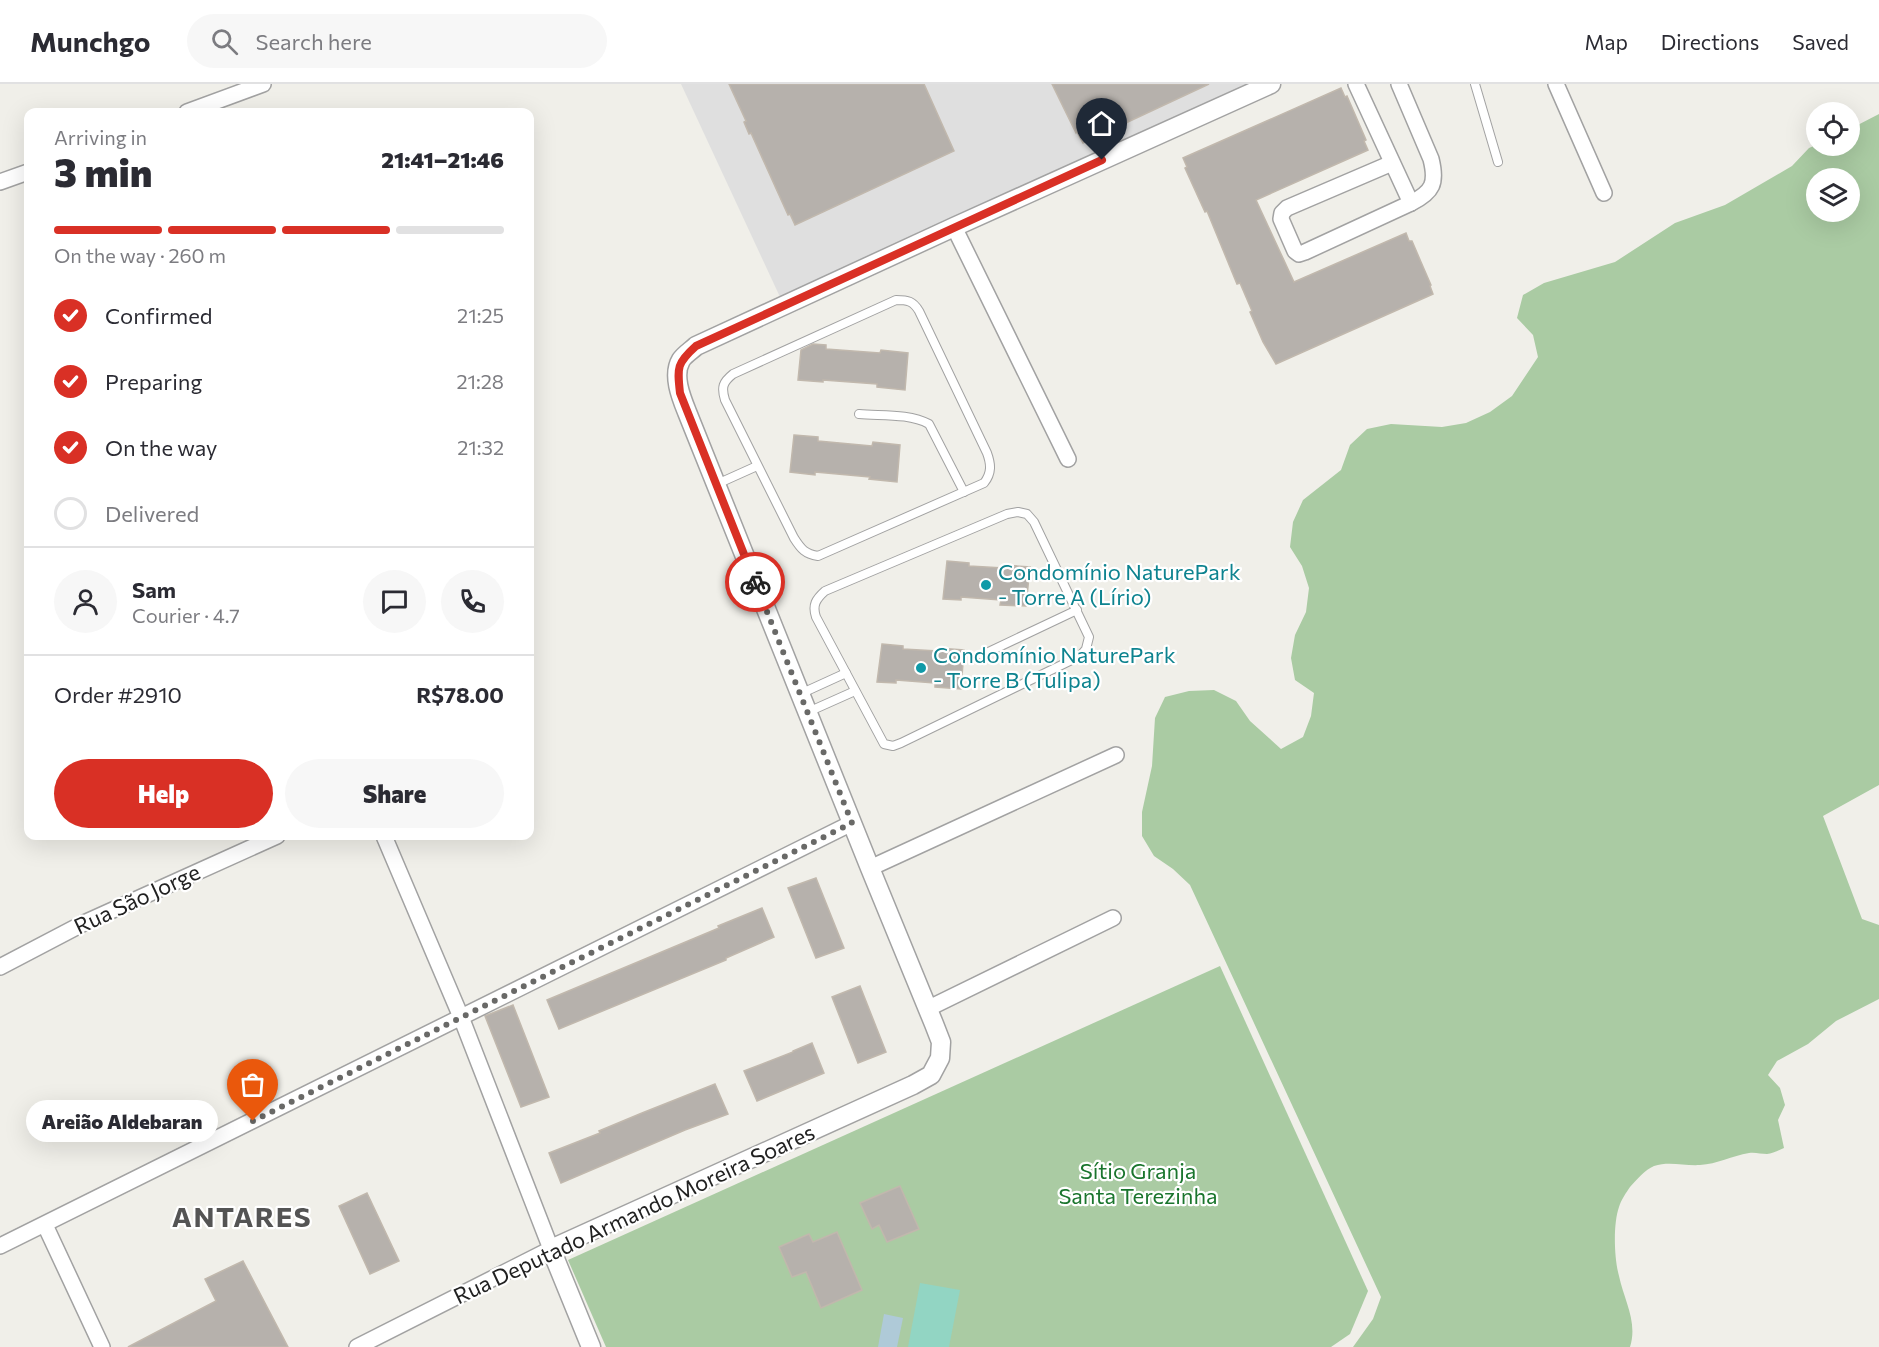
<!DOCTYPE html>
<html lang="en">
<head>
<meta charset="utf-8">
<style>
  :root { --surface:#fff; --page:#f7f7f7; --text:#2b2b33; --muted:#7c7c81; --line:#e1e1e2; --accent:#d93025 }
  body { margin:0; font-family:Commissioner,sans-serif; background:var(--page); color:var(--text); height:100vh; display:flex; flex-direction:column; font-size:22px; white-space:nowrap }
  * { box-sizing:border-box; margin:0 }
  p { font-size:20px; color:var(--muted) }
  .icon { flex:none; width:33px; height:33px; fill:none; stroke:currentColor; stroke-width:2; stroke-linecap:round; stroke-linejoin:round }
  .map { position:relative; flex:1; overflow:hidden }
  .sheet { position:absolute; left:24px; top:24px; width:510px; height:732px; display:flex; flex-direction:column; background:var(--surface); border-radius:12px; box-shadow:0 6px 24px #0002 }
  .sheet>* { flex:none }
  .tools { position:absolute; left:1806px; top:18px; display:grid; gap:12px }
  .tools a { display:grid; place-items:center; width:54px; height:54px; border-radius:50%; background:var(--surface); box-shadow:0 6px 24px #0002; font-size:30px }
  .pin { position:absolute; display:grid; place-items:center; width:51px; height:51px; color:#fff; margin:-62px -26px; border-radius:50% 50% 50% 0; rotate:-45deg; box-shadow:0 0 6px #0007 }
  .pin .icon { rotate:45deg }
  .courier { position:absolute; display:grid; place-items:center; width:60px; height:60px; margin:-30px; border:4px solid #d93025; border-radius:50%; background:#fff; color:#222; box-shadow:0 2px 8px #0007 }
  .bubble { position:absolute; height:42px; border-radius:21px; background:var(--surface); box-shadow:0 6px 24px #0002; font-size:20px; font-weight:800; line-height:42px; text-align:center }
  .head em { font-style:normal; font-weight:800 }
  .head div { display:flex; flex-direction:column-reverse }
  .head { display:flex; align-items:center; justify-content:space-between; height:102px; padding:0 30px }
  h1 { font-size:39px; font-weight:800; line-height:45px }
  .bar { display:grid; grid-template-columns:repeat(4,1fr); gap:9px 6px; align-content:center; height:72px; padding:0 30px }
  .bar i { height:8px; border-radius:4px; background:var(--line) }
  .bar .current { background:var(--accent) }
  .bar p { grid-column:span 4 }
  .line { display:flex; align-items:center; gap:15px; padding:0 30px; border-top:2px solid var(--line) }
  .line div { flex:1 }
  .round { display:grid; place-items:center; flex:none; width:63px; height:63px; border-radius:32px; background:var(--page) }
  ol { padding:0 30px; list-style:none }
  li { display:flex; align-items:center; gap:18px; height:66px }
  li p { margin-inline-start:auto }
  li .icon { padding:6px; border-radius:50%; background:var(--accent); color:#fff; stroke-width:4 }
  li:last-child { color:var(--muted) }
  li i { width:33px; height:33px; border:3px solid var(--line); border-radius:50% }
  .primary-button { display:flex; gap:12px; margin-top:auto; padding:12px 30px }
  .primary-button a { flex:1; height:69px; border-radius:36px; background:var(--accent); color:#fff; font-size:24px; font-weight:800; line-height:69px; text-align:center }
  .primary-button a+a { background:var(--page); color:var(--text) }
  header { display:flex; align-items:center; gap:36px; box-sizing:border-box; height:84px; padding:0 30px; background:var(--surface); border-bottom:2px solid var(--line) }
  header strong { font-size:28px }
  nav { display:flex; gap:33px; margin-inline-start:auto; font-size:21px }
  .search { width:420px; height:54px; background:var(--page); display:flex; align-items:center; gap:15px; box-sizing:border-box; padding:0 21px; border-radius:33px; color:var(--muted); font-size:22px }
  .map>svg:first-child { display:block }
  .residential { fill:#dfdfdf }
  .forest { fill:#aacba3; fill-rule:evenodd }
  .pitch { fill:#92d5c3 }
  .water { fill:#afcad8 }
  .building { fill:#b6b1ac; stroke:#c1b8ad; stroke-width:1.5 }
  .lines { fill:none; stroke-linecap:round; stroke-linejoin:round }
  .service-casing { stroke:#a2a2a2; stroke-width:10 }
  .minor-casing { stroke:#a2a2a2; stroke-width:18 }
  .tertiary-casing { stroke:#a2a2a2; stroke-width:21 }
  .service { stroke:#fff; stroke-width:8 }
  .minor { stroke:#fff; stroke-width:15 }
  .tertiary { stroke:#fff; stroke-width:18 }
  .done { stroke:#696967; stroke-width:6; stroke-dasharray:0 10.8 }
  .route { stroke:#d93025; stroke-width:8 }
  .culture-dot { fill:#0f9aa8; stroke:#fff; stroke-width:2 }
  .labels { text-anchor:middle; stroke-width:4.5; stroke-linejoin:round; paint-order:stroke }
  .culture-label { font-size:22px; fill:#0d838f; stroke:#fff; text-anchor:start }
  .street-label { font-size:22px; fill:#212121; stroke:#fff }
  .park-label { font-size:22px; fill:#1a752d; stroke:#fff }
  .district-label { font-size:28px; font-weight:bold; letter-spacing:1.5px; fill:#545454; stroke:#fff }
</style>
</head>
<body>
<header>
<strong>Munchgo</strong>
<div class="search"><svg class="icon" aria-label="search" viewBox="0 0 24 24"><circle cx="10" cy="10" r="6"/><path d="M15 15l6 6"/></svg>Search here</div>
<nav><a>Map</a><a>Directions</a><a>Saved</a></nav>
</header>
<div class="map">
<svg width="1879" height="1263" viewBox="0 0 1879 1263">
  <rect width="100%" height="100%" fill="#f0efe9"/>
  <path class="residential" d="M681,0H1247L780,213Z"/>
  <g class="forest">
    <path d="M1879,30V701L1823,732L1862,835L1879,841V915L1836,937L1808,960L1777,977L1768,991L1780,1004L1785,1021L1778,1036L1784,1064C1779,1066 1772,1070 1767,1070C1761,1070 1755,1068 1749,1069C1732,1072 1717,1080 1700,1081C1684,1082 1669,1077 1654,1082C1645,1086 1637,1095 1630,1103C1626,1109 1621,1116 1619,1123C1613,1140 1614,1174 1619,1192C1624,1216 1638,1238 1630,1263H1353L1373,1235L1381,1213L1190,801L1173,785L1154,772L1142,752V728L1152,682L1155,634L1165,613L1189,607L1214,606L1236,617L1250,637L1281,665L1303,653L1311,632L1314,609L1295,596L1291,574L1295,551L1306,528L1309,504L1302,482L1290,463L1293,438L1303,416L1341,386L1350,361L1367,345L1391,340L1442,343L1466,339L1490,328L1512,312L1538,273L1533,251L1517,234L1523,211L1544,199L1615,178L1675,139L1725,121L1792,82L1809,64L1816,61L1850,62V45ZM1816,94H1850V128H1816Z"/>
    <path d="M1220,882L1368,1207L1350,1250L1331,1263H606L568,1176Z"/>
  </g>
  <path class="pitch" d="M920,1199L960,1206L949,1263H908Z"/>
  <path class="water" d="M884,1230L903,1234L897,1263H878Z"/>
  <g class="building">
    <path d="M729,0H924L954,67L795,141L790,130L788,131L751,49L749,50L744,38L746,37Z"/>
    <path d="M1052,0H1209L1083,59L1077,48L1076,49Z"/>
    <path d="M1341,4L1345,13L1347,12L1366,56L1364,57L1368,66L1256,116L1294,198L1406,149L1409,157H1412L1421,178L1431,201L1430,202L1433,210L1276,280L1263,258L1250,228L1252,227L1240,199L1237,200L1207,127L1205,128L1185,84L1187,83L1183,74Z"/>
    <path d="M813,260L826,261V265L880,269L881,266L908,269L905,306L877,303V300L823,296V298L798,296L801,266Z"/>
    <path d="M794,351L818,353V357L872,362L873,358L900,361L897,398L869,395L870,393L815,388V391L790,388Z"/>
    <path d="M947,477L969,479V482L1004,484V481L1030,483L1026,522L1000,521L1001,516L961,513V516L943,515Z"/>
    <path d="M882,560L903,562V565L938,567V564L964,566L961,605L935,603V599L896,596V599L877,598Z"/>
    <path d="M816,794L844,864L816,874L788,804Z"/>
    <path d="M762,824L774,853L726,874V876L559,945L547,916L719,844L718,842Z"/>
    <path d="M860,902L886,968L858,979L832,913Z"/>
    <path d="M513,921L549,1013L521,1023L485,932Z"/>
    <path d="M812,959L824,989L757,1017L744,987L793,968V967Z"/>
    <path d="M715,1000L728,1030L685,1046L561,1099L549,1069L600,1049L599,1047L642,1029Z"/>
    <path d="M900,1102L919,1145L887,1158L879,1141L872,1145L860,1119Z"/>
    <path d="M367,1109L399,1177L370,1190L339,1122Z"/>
    <path d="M837,1148L862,1206L821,1224L806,1188L792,1193L779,1163L809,1150L813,1158Z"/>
    <path d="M243,1177L288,1263H128L216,1217L205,1195Z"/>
  </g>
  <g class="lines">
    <g class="service-casing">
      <g id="service">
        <path d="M1475,0L1498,78"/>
        <path d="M896,216C908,216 913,217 919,227L987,369C991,380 992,389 984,399L818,472C805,470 801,465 794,454L725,316C721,303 723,298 733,290Z"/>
        <path d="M859,330C881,332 909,329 929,340L964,408"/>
        <path d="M717,400L757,382"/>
        <path d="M1018,428L1027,430L1034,438L1089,553L1086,565L1080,572L901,659L893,662L884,660L816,533C812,521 816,515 825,507L1007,430Z"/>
        <path d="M982,571L1077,526"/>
        <path d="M800,610L846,589"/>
        <path d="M808,628L855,607"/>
      </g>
    </g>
    <g class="minor-casing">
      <g id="minor">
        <path d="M1356,0L1411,119"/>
        <path d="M1556,0L1604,109"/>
        <path d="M187,28L263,0"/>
        <path d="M1392,79L1287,124L1282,129L1281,135L1295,167L1299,170L1305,168L1411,119C1433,108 1437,99 1431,75L1399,0"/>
        <path d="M0,98L28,88"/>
        <path d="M954,143L1068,375"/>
        <path d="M870,784L1116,671"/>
        <path d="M0,883L84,839L277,752"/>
        <path d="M927,925L1113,834"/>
        <path d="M45,1141L102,1263"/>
        <path d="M0,1162L852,739"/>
        <path d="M357,1263L551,1165L461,933L384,752"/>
      </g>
    </g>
    <g class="tertiary-casing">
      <path id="tertiary" d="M591,1263L551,1165L913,1001L931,991L940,974L941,958L934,940L870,784L687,328C681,313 672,291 681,276C684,271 692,266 696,262L954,143L1271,0"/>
    </g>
    <use href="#service" class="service"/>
    <use href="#minor" class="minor"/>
    <use href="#tertiary" class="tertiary"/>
  </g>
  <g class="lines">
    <path class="done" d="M253,1037L852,739L755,498"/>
    <path class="route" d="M755,498L680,309C677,283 677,279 696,262L1102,76"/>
  </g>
  <g class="culture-dot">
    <circle cx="986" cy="501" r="6"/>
    <circle cx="921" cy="584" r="6"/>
  </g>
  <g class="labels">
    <g class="culture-label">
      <text x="998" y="496">Condomínio NaturePark<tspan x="998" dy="25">- Torre A (Lírio)</tspan></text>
      <text x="933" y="579">Condomínio NaturePark<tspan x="933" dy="25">- Torre B (Tulipa)</tspan></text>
    </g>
    <g class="street-label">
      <text transform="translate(137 815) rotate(-25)" y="8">Rua São Jorge</text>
      <text transform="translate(634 1130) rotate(-25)" y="8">Rua Deputado Armando Moreira Soares</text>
    </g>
    <g class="park-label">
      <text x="1138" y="1095">Sítio Granja<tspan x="1138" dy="25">Santa Terezinha</tspan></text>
    </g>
    <g class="district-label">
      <text x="242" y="1143">ANTARES</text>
    </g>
  </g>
</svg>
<div class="tools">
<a><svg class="icon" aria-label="locate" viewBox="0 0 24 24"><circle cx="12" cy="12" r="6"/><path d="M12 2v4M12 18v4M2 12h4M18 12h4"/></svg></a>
<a><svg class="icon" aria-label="layers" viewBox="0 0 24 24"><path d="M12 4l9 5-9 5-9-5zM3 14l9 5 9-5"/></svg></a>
</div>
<div class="pin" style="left:253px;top:1037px;background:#ea580c"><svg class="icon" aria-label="bag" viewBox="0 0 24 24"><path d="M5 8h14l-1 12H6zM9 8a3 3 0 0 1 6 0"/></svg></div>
<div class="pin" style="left:1102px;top:76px;background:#1f2937"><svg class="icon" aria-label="home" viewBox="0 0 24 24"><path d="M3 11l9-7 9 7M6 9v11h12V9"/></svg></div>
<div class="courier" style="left:755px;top:498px"><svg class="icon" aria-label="bike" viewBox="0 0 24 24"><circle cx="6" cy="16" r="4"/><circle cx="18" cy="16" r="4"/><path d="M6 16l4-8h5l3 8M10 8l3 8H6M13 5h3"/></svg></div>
<div class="bubble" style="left:26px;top:1016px;width:192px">Areião Aldebaran</div>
<section class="sheet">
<div class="head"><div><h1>3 min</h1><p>Arriving in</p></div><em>21:41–21:46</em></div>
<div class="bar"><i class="current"></i><i class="current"></i><i class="current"></i><i></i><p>On the way · 260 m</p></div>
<ol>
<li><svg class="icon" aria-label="check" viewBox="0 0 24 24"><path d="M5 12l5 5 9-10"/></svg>Confirmed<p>21:25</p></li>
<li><svg class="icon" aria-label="check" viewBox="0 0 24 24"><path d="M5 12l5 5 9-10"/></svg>Preparing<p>21:28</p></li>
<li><svg class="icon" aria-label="check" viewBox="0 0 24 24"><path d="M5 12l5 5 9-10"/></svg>On the way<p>21:32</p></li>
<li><i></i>Delivered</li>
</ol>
<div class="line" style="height:108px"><a class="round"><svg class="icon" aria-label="person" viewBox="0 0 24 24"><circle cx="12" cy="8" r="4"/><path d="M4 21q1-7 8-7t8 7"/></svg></a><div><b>Sam</b><p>Courier · 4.7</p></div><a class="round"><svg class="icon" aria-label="chat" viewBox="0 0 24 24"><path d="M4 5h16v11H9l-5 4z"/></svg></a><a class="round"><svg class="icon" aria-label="phone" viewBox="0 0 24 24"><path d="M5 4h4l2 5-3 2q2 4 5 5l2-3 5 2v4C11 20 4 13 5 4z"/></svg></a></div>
<div class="line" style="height:78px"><div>Order #2910</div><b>R$78.00</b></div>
<div class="primary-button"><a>Help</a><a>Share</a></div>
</section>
</div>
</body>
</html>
